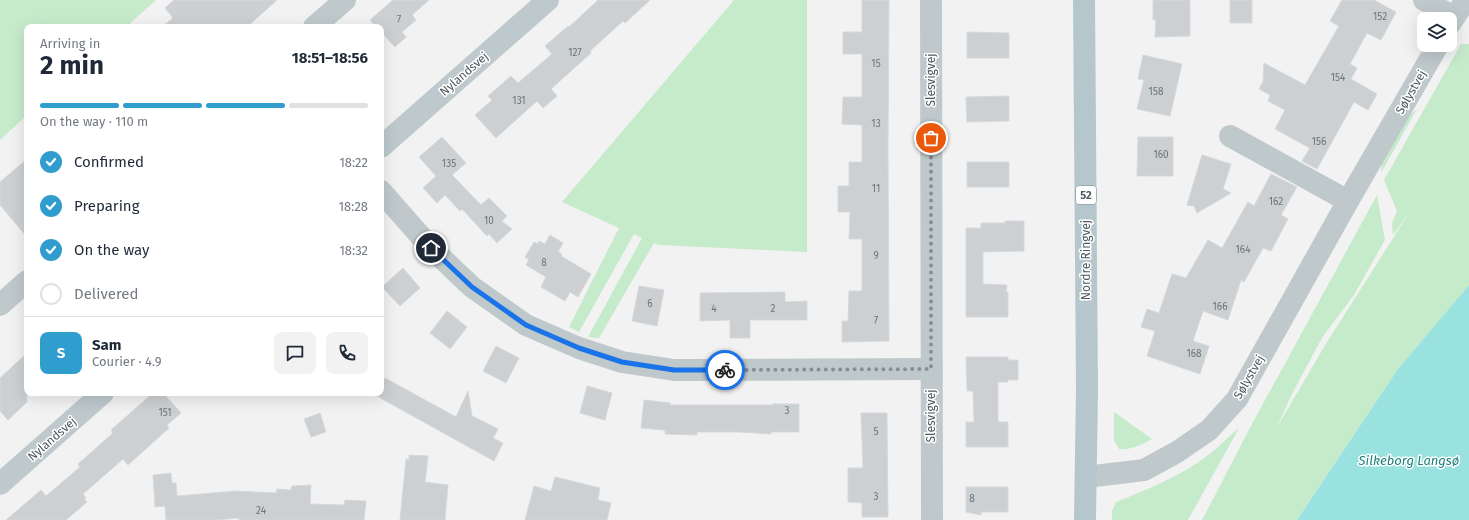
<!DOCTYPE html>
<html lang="en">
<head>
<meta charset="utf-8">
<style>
  :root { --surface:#fff; --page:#f2f2f3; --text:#1f2937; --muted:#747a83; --line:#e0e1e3; --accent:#309dcf }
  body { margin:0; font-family:"Fira Sans",sans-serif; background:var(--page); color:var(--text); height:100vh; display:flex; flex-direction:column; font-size:15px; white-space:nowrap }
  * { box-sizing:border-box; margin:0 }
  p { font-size:13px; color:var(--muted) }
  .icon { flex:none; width:22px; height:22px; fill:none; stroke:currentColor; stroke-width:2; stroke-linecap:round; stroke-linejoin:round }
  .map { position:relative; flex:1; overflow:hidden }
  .drawer { position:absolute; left:24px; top:24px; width:360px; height:372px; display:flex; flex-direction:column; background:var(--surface); border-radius:8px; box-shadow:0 4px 16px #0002 }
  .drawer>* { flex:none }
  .controls { position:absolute; left:1417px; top:12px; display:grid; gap:8px }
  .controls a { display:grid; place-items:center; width:40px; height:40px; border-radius:8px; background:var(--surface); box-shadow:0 4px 16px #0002; font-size:20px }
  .pin { position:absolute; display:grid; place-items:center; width:34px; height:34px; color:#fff; margin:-17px; border:2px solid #fff; border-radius:50%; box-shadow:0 1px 4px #0007 }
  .courier { position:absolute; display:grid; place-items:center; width:40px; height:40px; margin:-20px; border:3px solid #1a73e8; border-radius:50%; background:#fff; color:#222; box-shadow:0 1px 5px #0007 }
  .headline em { font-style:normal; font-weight:700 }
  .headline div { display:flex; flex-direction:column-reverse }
  .headline { display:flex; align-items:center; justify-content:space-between; height:68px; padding:0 16px }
  h1 { font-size:26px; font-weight:700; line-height:30px }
  .bar { display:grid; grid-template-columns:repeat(4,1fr); gap:6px 4px; align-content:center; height:48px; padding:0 16px }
  .bar i { height:5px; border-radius:3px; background:var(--line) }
  .bar .on { background:var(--accent) }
  .bar p { grid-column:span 4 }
  .line { display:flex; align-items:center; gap:10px; padding:0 16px; border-top:1px solid var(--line) }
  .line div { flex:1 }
  .round { display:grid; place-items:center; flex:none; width:42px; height:42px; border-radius:8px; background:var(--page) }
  ol { padding:0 16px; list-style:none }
  li { display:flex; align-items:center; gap:12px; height:44px }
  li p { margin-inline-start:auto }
  li .icon { padding:4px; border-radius:50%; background:var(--accent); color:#fff; stroke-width:4 }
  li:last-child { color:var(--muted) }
  li i { width:22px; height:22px; border:2px solid var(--line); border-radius:50% }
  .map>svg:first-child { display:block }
  .green { fill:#c6ebcb }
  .water { fill:#99e2df }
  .building { fill:#ccd0d2; stroke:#d6d9dc }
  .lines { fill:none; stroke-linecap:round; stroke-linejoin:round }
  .street { stroke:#bfc9cc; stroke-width:22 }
  .secondary { stroke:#bdc9cd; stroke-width:22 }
  .primary { stroke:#b5c7cc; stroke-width:22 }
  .done { stroke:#868f91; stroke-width:4; stroke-dasharray:0 7.2 }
  .route { stroke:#1a73e8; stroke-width:5 }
  .labels { text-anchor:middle; stroke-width:3; stroke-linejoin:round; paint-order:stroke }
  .number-label { font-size:10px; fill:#6c777a }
  .shield { fill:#fff; stroke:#828b8e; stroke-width:1 }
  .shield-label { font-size:11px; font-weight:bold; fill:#4c595d }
  .street-label { font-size:12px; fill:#4c595d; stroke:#fff }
  .water-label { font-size:13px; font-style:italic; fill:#1c817c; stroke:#fff }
</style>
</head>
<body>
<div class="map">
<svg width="1469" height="520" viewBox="0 0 1469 520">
  <rect width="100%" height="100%" fill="#f3f2f2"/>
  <g class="green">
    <path d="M0,0H156L126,27H27V115L0,140Z"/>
    <path d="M734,0H807V252L659,245L654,243L599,338L588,337L642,238L634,234L579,332L569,327L619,228L562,202Z"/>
    <path d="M1461,44H1469V285L1398,369L1297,520H1202L1252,424L1377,195L1385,240L1354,295L1322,338L1292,394L1277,427L1327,342L1411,210L1393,235L1392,223L1397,211L1384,180Z"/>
    <path d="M1417,109L1381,173L1382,161L1406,117Z"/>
    <path d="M1114,412L1152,439C1141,445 1132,450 1119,449L1114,440Z"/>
    <path d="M1239,428L1188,520H1112V511L1116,502C1148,489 1179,477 1207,456C1218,448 1228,437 1239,428Z"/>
  </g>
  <path class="water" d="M1469,285V520H1297L1398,369Z"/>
  <g class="building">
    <path d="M174,0H277L247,27H162L173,18L165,8Z"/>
    <path d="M393,0H429L412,15L416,20L402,32L406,37L395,47L381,32V27H376L370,20Z"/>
    <path d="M598,0H650L625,23L623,21L590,51L591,53L551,89L557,96L543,108L537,101L496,138L475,115L492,100L488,96L511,76L518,83L552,54L545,46L568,26L569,27Z"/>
    <path d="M862,0H889L888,147L889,341L842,342V321H848L849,291H862V239H849L850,212H838V186H849V162H862V125L842,124L843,97H862V54H843V32H862Z"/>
    <path d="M1153,0H1190V36L1155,37L1156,20H1153Z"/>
    <rect x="1230" y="0" width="22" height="23"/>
    <path d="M1342,0H1374L1396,12L1381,40L1367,33L1350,64L1357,68L1351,79L1377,94L1368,110L1354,102L1317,169L1302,161L1310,148L1275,129L1285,110L1268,101L1270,95L1259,89L1263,82L1264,63L1305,85L1339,26L1330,21Z"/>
    <path d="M967,32L1009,33V58H967Z"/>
    <path d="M1143,55L1182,64L1170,116L1137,109L1144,80L1138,79Z"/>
    <path d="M1009,96V121L967,122L966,97Z"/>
    <path d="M442,137L466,163L452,175L481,205L489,198L507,216L502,221L512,229L497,243L489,234L487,236L462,209L460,211L445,195L437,203L423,188L436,176L419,157Z"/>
    <path d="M1138,137H1173V176H1137Z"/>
    <path d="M1202,155L1231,164L1223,189L1231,193L1197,213L1194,206L1187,205Z"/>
    <path d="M27,159V237L0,205V182Z"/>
    <rect x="967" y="162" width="42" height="25"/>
    <path d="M1271,174L1297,187L1281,215L1288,219L1271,251L1263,248L1244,282L1241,280L1228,320L1203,311L1193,341L1209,346L1200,374L1147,356L1155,331L1141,327L1147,309L1159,313L1172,274L1186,278L1208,240L1222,248L1248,202L1254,206Z"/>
    <path d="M1005,221H1024V251L983,252V284L1007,285L1006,292H1008V317H966V228H981V223H1005Z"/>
    <path d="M550,235L563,243L558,252L562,254L561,256L591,274L578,297L570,292L565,301L541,287L546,277L526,265L529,260L525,257L534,242L538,244L539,241L545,244Z"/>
    <path d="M403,268L420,288L400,306L382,287Z"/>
    <path d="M639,286L664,290L657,326L632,321Z"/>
    <path d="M785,292V302L807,301V320H750V338H730V320L700,321V293Z"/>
    <path d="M447,311L467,327L450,349L430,333Z"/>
    <path d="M496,346L519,358L506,383L483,371Z"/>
    <path d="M27,353V402L8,420L0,411V378Z"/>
    <path d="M966,357H1008V360H1018V380H1008V382H998V422H1008V447H966V422H974L973,391H967Z"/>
    <path d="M385,378L456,417L468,391L472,416L498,429L493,438L503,443L494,461L375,395L376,393H381V385Z"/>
    <path d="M587,386L612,393L605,420L580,413Z"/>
    <path d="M153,393H163L181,413L167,425L169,428L128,465L123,459L83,494L86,498L84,499L87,502L66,520H6L41,490L46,496L80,467L78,464L113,433L111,430Z"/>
    <path d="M644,400L670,403V405H773V404H799V432H771V434L739,432H697V435L665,434V430L641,428Z"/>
    <path d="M320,413L326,432L311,437L304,419Z"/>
    <path d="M861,413H887L888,517H862V503L848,502V468H863Z"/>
    <path d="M409,455L428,456L425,482L448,485L445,520H400L406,459L409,460Z"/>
    <path d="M171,473L172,483H176L177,496L236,491L276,493L277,489L291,490L292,486L311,485L310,504L344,505L345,500L366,501L364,520H239V518L215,520H166L165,506L155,507L153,475Z"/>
    <path d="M555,477L600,488L598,500L611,503L607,520H525L534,486L551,491Z"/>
    <path d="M966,487H1008V512H981V515L966,512Z"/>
  </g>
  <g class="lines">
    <g class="street">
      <path d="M931,0L932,520"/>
      <path d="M1424,0L1454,17"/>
      <path d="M1450,24L1466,0"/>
      <path d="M314,27L345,0"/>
      <path d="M1230,136L1348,201"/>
      <path d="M381,191L431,248L472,287L526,325L579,348L622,362L674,370L931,369"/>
      <path d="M0,305L27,281"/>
      <path d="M1086,477L1144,470L1177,452L1209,430L1237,399L1348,201L1438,45"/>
    </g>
    <g class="secondary">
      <path d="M381,147L548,0"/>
      <path d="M0,484L103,393"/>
    </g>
    <path class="primary" d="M1084,0L1087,390L1085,520"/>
  </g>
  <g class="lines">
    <path class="done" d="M725,370L931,369V138"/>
    <path class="route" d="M431,248L472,287L526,325L579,348L622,362L674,370H725"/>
  </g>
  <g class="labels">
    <g class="number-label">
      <text x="1380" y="20">152</text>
      <text x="399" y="23">7</text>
      <text x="575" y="56">127</text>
      <text x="876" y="67">15</text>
      <text x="1338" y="81">154</text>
      <text x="1156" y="95">158</text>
      <text x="519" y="104">131</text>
      <text x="876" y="127">13</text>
      <text x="1319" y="145">156</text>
      <text x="1161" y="158">160</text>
      <text x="449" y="167">135</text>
      <text x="876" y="192">11</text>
      <text x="1276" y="205">162</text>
      <text x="489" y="224">10</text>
      <text x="1243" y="253">164</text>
      <text x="876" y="259">9</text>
      <text x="544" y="266">8</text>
      <text x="650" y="307">6</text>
      <text x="1220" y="310">166</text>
      <text x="714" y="312">4</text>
      <text x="773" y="312">2</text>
      <text x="876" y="324">7</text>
      <text x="1194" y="357">168</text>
      <text x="787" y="414">3</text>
      <text x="165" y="416">151</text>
      <text x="876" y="435">5</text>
      <text x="876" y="500">3</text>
      <text x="972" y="502">8</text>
      <text x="261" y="514">24</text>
    </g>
    <rect class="shield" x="1076" y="186" width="20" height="18" rx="3"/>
    <g class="shield-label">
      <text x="1086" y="199">52</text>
    </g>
    <g class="street-label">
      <text transform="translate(464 74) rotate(-41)" y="4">Nylandsvej</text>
      <text transform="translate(931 80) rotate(-90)" y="4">Slesvigvej</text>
      <text transform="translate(1411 92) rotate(-60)" y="4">Sølystvej</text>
      <text transform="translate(1086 260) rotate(-90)" y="4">Nordre Ringvej</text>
      <text transform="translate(1249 377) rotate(-60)" y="4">Sølystvej</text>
      <text transform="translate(931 416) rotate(-90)" y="4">Slesvigvej</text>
      <text transform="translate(52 439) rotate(-41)" y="4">Nylandsvej</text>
    </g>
    <g class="water-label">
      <text x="1409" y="465">Silkeborg Langsø</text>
    </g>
  </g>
</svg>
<div class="controls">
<a><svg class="icon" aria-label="layers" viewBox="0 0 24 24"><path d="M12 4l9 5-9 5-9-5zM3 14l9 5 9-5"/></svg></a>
</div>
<div class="pin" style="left:931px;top:138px;background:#ea580c"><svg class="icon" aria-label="bag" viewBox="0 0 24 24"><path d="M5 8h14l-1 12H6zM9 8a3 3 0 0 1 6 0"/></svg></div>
<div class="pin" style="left:431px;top:248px;background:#1f2937"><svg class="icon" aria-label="home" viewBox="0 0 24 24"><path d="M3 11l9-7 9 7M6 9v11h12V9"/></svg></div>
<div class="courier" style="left:725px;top:370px"><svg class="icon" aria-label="bike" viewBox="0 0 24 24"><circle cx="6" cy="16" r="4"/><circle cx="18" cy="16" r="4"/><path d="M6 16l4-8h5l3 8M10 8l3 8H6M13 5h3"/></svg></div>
<section class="drawer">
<div class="headline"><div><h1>2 min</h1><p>Arriving in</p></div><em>18:51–18:56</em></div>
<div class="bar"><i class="on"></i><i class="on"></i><i class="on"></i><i></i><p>On the way · 110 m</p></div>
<ol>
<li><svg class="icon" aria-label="check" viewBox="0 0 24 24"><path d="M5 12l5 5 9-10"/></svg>Confirmed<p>18:22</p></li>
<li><svg class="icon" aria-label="check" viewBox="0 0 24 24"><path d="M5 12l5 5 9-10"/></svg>Preparing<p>18:28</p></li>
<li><svg class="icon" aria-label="check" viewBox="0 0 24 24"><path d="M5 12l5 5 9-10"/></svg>On the way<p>18:32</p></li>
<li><i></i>Delivered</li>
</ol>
<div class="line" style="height:72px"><b class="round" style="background:var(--accent);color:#fff">S</b><div><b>Sam</b><p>Courier · 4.9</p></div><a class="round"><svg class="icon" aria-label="chat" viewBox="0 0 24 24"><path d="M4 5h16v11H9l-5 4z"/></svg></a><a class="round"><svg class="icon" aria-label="phone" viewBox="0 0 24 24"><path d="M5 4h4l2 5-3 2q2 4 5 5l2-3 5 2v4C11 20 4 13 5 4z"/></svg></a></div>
</section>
</div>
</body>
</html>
